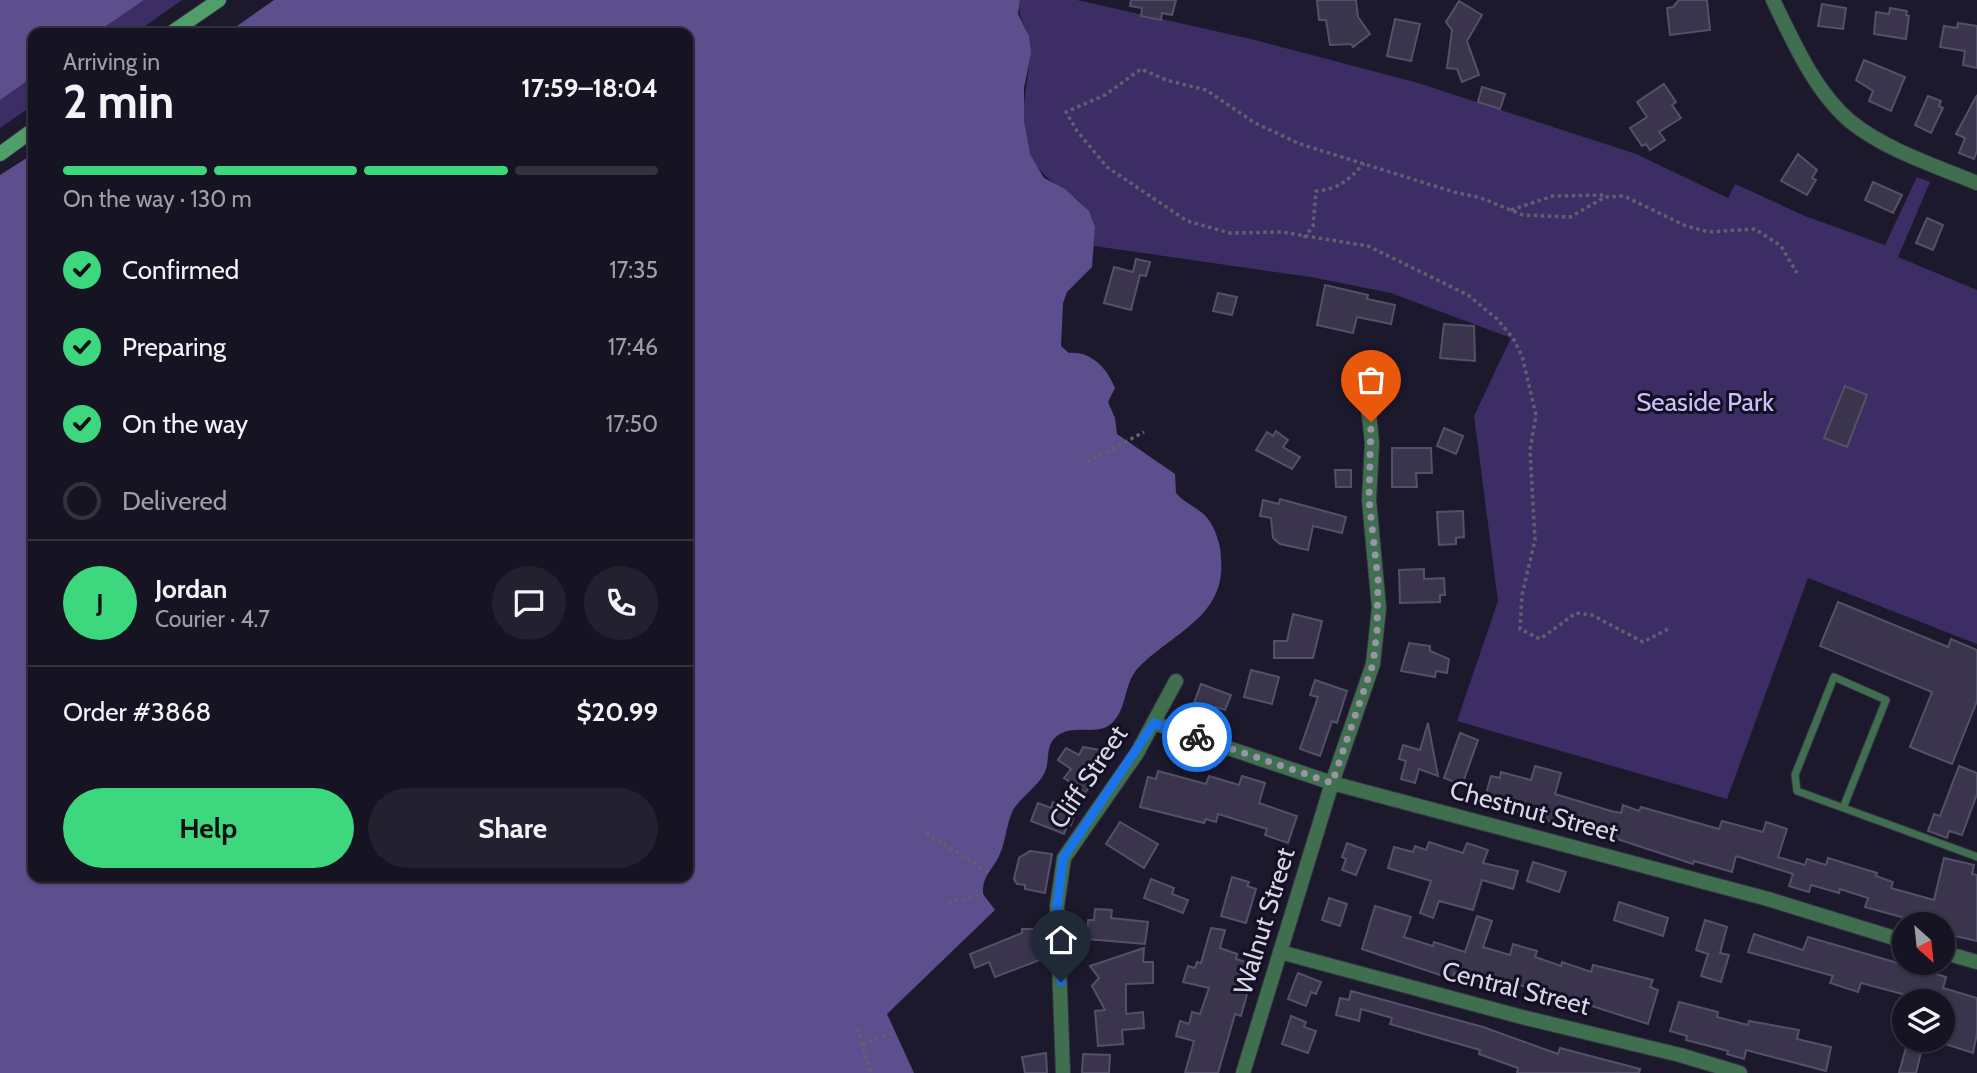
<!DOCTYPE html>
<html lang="en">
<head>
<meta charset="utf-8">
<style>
  :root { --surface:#161322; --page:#23202f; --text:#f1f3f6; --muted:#9e9ea5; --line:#353240; --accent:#3dd77e }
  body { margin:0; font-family:Cabin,sans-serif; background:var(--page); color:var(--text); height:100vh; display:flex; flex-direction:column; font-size:26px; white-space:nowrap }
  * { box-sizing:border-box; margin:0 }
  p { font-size:23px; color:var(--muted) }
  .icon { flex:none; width:38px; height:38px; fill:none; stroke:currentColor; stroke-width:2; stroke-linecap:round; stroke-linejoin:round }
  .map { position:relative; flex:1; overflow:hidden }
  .panel { position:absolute; left:28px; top:28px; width:665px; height:854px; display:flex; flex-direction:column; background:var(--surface); border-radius:14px; box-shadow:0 2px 5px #0004,0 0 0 2px var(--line) }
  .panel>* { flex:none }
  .needle { width:46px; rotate:153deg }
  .buttons { position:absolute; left:1892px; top:912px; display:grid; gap:14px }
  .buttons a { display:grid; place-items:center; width:63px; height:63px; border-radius:50%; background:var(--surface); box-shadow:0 2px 5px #0004,0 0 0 2px var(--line); font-size:35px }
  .pin { position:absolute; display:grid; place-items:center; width:60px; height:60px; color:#fff; margin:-72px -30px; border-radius:50% 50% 50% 0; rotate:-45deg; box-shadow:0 0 7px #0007 }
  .pin .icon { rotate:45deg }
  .courier { position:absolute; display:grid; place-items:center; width:70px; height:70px; margin:-35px; border:5px solid #1a73e8; border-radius:50%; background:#fff; color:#222; box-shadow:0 2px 9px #0007 }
  .head em { font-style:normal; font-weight:800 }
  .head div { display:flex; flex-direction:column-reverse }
  .head { display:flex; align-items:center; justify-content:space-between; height:119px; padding:0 35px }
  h1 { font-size:46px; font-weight:800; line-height:52px }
  .bar { display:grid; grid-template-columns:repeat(4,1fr); gap:10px 7px; align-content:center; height:84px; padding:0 35px }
  .bar i { height:9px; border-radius:5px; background:var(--line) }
  .bar .selected { background:var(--accent) }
  .bar p { grid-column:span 4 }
  .line { display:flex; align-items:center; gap:18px; padding:0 35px; border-top:2px solid var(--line) }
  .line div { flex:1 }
  .round { display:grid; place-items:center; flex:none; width:74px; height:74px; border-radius:37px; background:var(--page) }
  ol { padding:0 35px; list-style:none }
  li { display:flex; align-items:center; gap:21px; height:77px }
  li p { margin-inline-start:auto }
  li .icon { padding:7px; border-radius:50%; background:var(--accent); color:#111; stroke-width:4 }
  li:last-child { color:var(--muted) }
  li i { width:38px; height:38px; border:4px solid var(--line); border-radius:50% }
  .cta { display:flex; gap:14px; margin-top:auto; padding:14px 35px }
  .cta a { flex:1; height:80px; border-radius:42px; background:var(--accent); color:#111; font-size:28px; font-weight:800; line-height:80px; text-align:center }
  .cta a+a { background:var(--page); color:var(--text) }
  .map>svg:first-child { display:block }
  .green { fill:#3c2e65 }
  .water { fill:#5d4e8e }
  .building { fill:#3a354c; stroke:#545068; stroke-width:2 }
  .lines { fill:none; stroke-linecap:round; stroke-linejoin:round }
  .service-casing { stroke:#373447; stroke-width:9 }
  .minor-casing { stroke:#373447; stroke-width:16 }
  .secondary-casing { stroke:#373447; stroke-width:16 }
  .path { stroke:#625e70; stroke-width:3.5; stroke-dasharray:3.5 3.5; stroke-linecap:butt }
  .service { stroke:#406f4f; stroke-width:7 }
  .minor { stroke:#406f4f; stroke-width:14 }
  .secondary { stroke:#509e6a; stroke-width:14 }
  .done { stroke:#9794a5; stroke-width:7; stroke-dasharray:0 12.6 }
  .route { stroke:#1a73e8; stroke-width:9 }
  .labels { text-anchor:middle; stroke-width:6; stroke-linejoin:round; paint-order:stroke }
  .park-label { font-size:26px; fill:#cbc1fa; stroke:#141023 }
  .street-label { font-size:26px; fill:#d9d7e5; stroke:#141023 }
</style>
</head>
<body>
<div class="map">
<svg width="1977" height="1073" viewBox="0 0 1977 1073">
  <rect width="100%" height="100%" fill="#1d192d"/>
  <g class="green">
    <path d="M144,0H182L135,33H96Z"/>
    <path d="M1020,0H1077L1255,40L1418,83L1636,154L1728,198L1735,184L1805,216L1885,245L1917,177L1930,182L1898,257L1977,290V644L1808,578L1727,799L1457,721L1498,601L1474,416L1511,338L1391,293L1311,277L1094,246C1098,188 1053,200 1031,156C1013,119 1033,79 1029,40C1027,23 1017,21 1020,0Z"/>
    <path d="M33,77V105L0,128V100Z"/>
  </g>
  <g class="water">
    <path d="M0,0H144L96,33H33V77L0,100Z"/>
    <path d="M274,0H1020L1018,14L1029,36L1031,53L1024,88V121L1030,154L1044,178L1065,189L1089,211L1095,227L1092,267L1067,292L1063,303L1061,346L1069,353C1091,351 1107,368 1115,388L1108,402L1115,418L1117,434L1175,474L1176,493C1185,504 1200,508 1208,519C1216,530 1221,546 1221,559C1226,616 1174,632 1139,667C1123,683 1128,708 1112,723C1097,737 1074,723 1057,736C1044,746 1051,761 1044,774C1036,788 1021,797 1013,810C1006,824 1006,842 999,856C992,871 982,876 983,894L995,910L887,1014L914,1073H0V175L33,154V877H688V33H227Z"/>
  </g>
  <g class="building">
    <path d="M1131,0H1176L1172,15L1162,13L1161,20L1141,16L1142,8L1130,6Z"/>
    <path d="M1317,0H1356L1358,17L1370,34L1353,47L1351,44L1330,45L1326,20H1319Z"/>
    <path d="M1679,0H1707L1710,30L1670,35L1667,8L1673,7Z"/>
    <path d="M1459,1L1482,15L1467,41L1479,75L1462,82L1457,69L1447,68L1452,30L1446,22Z"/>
    <path d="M1822,4L1846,8L1843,29L1818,26Z"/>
    <path d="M1890,8L1907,11L1906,15L1909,16L1906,39L1874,34L1876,12L1889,14Z"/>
    <path d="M1395,19L1420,24L1411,61L1387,56Z"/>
    <path d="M1958,23L1977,26V68L1963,65L1965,51L1940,47L1944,26L1957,28Z"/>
    <path d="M1864,60L1905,77L1891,111L1869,101L1873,91L1856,80Z"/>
    <path d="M1664,84L1676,102L1672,105L1681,118L1659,132L1665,140L1650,150L1646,144L1642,146L1630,128L1647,117L1637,102Z"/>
    <path d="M1482,87L1505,94L1500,109L1478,102Z"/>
    <path d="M1977,95V151L1974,159L1959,153L1965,138L1956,134Z"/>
    <path d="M1928,96L1941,101L1939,106L1943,108L1931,133L1915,125Z"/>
    <path d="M1798,154L1817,170L1812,178L1816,180L1807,195L1781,181Z"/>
    <path d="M1873,182L1902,195L1893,213L1865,200Z"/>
    <path d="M1927,218L1943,225L1933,250L1916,243Z"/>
    <path d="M1136,259L1150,262L1146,276L1140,275L1131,310L1104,303L1114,267L1133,272Z"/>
    <path d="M1325,285L1368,295L1367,299L1395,305L1391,324L1357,317L1353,333L1317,325Z"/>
    <path d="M1218,293L1237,297L1232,315L1213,311Z"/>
    <path d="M1444,324L1474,326L1475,361L1440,358Z"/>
    <path d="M1845,386L1867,395L1847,447L1824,438Z"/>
    <path d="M1444,428L1463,436L1456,454L1437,446Z"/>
    <path d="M1276,431L1288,440L1283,447L1300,457L1292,469L1256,450L1267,432L1273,436Z"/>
    <path d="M1392,448H1431L1432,473H1416L1417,487H1392Z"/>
    <path d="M1335,470H1351V487H1336Z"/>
    <path d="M1280,499L1346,517L1342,533L1313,526L1308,550L1280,544L1273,538L1271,518L1260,516L1263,500L1279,504Z"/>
    <path d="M1463,511L1464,537L1456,538V544L1439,545L1437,512Z"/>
    <path d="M1424,569V579L1444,578L1445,595H1440V602L1400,603L1399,570Z"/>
    <path d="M1838,602L1948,647L1951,639L1977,650V701L1952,764L1910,747L1932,692L1820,646Z"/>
    <path d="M1293,614L1322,621L1313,658H1274V641H1287Z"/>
    <path d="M1409,643L1430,646V651L1449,659L1447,673L1436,671L1435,677L1401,671Z"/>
    <path d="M1251,670L1279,677L1272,704L1244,697Z"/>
    <path d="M1315,680L1347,691L1337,723L1332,721L1320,756L1300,749L1318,697L1310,695Z"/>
    <path d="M1201,684L1231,695L1225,710L1216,707L1212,718L1191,711Z"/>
    <path d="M1428,723L1438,776L1419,769L1415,783L1401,779L1406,761L1399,759L1403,745L1420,750Z"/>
    <path d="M1460,733L1478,740L1462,785L1444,778Z"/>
    <path d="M1083,747L1099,750L1102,758L1107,762L1085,793L1083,791L1071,825L1068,824L1064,834L1031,821L1038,803L1051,808L1053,802L1063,806L1077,787L1064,778L1071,769L1058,760L1066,748L1079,755Z"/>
    <path d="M1535,766L1561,773L1555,794L1611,811L1621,813L1623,805L1639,811L1641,807L1719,829L1722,821L1763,832L1766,822L1787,829L1778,857L1805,865L1807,859L1826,865L1828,858L1877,873L1876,876L1893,882L1891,888L1934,900L1944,858L1974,865L1972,874L1977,875V941L1942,933V924H1927L1865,907L1868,898L1840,889L1839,893L1811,885L1809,892L1789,886L1793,874L1736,856L1732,872L1694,861L1693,864L1584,828L1583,831L1484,802L1491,776L1500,778L1501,772L1531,780Z"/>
    <path d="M1959,766L1977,773V794L1962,835L1949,831L1947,838L1928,831L1934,814L1940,816Z"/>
    <path d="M1158,771L1206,784L1209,776L1239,785L1242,776L1265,783L1259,803L1297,816L1288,843L1265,835L1267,829L1218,814L1216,822L1206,819L1204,823L1140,807L1148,777L1156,779Z"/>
    <path d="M1120,822L1158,844L1144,868L1106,844Z"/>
    <path d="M1429,842L1463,853L1467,843L1488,850L1483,863L1518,871L1513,889L1482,880L1473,910L1439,901L1433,918L1420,913L1431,881L1388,868L1394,847L1413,852L1415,846L1426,850Z"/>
    <path d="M1347,843L1366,850L1356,875L1342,870L1346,859L1342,857Z"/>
    <path d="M1030,851L1052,854L1045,893L1025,889V885L1017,884L1014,879L1019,858Z"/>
    <path d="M1533,862L1566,872L1559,892L1527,881Z"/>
    <path d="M1232,877L1249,882L1247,886L1256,889L1246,923L1221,916Z"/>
    <path d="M1151,879L1174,888L1172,894L1188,900L1183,913L1144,898Z"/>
    <path d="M1329,898L1347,904L1340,926L1322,920Z"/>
    <path d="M1619,902L1668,918L1663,936L1614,920Z"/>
    <path d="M1375,906L1411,917L1404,937L1433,946L1434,942L1465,952L1477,916L1492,921L1483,947L1510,955L1513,944L1537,951L1535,957L1561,966L1562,962L1591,972L1593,965L1653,980L1650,987L1658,990L1648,1024L1570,999L1565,1007L1550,1002L1549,994L1491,976L1488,984L1454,973L1452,979L1362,949Z"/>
    <path d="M1095,909L1112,910L1111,918L1148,922L1145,944L1087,939L1088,920H1094Z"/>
    <path d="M1705,920L1727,927L1720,953L1729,955L1721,982L1701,976L1708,954L1696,950Z"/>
    <path d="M1211,928L1225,930L1220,948L1237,954L1236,959L1255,965L1241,1016L1235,1014L1218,1073H1185L1194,1041L1176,1036L1180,1021L1189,1024L1192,1012L1200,1014L1209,988L1183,982L1188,966L1195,968L1197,962L1201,963Z"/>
    <path d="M1022,929H1040L1045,958L995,977L989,962L975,968L970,954L1022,933Z"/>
    <path d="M1754,934L1803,950L1808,937L1946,977L1943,988L1977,998V1034L1973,1053L1939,1042L1942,1040L1949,1001H1929L1861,983L1858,992L1830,983L1833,976L1748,952Z"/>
    <path d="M1144,948L1143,962H1153V983L1126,984V1014L1143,1012L1144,1028L1122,1030L1123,1044L1098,1046L1095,1011L1105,1010L1092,986L1099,978L1090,966Z"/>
    <path d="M1298,973L1321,982L1316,994L1311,992L1306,1006L1288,999Z"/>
    <path d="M1351,991L1483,1027L1558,1054L1560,1048L1640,1069L1639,1073H1517L1518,1068L1479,1054L1480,1050L1390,1024L1392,1018L1361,1009L1359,1021L1336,1015L1340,998L1349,1000Z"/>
    <path d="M1679,1002L1718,1012L1717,1017L1748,1025L1749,1021L1799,1030L1797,1039L1831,1047L1826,1071L1746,1050L1744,1059L1727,1054L1728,1051L1686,1040L1687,1036L1670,1031Z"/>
    <path d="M1291,1016L1306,1022L1304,1027L1316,1031L1308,1053L1282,1044Z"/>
    <path d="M1907,1044L1922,1048L1916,1073H1899Z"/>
    <path d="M1046,1053L1047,1073H1025L1022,1057Z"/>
    <path d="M1083,1054L1110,1055L1109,1073H1082Z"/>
  </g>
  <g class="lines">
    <g class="service-casing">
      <path id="service" d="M1843,808L1886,700L1834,677L1795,775L1797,791L1975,856L1977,857"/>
    </g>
    <g class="minor-casing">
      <g id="minor">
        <path d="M1773,0C1793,41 1815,92 1851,122C1886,150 1936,166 1977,183"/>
        <path d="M1154,723L1332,783L1768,899L1904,941"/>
        <path d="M1280,952L1522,1017L1680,1055L1740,1073"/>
        <path d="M1942,952L1977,962"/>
        <path d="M1063,1073L1057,906L1064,858L1137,753L1176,681"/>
        <path d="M1243,1073L1332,783L1373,664L1379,608L1369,500L1372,443L1368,405L1364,396"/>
      </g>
    </g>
    <g class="secondary-casing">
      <g id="secondary">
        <path d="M171,33L219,0"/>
        <path d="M0,154L33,130"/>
      </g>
    </g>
    <g class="path">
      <path d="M1511,210L1553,196L1605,195"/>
      <path d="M1304,238L1313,226L1316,191C1339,189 1349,180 1364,163"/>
      <path d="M1087,462L1144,432"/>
      <path d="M1668,629L1643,642L1592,615L1576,613L1540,639L1520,629L1522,595L1535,540L1530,450L1536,415L1522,356L1513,338L1497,319L1468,295L1368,246L1282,232L1230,233L1187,221L1107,167L1077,131L1066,112L1105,95L1141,69L1166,80L1206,90L1255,123L1300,144L1454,192L1481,198L1523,215L1570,217L1605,197L1624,196L1686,226L1709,232L1755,229L1781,246L1797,273"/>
      <path d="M926,833L988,872"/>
      <path d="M948,903L983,894"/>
      <path d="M857,1028L871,1073"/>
      <path d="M862,1044L895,1032"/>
    </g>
    <use href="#service" class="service"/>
    <use href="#minor" class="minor"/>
    <use href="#secondary" class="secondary"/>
  </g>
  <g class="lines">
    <path class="done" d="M1197,737L1332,783L1373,664L1377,632L1378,580L1369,500L1371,422"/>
    <path class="route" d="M1061,982L1057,906L1063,858L1154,723L1197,737"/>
  </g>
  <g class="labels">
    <g class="park-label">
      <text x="1705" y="411">Seaside Park</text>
    </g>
    <g class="street-label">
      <text transform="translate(1088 777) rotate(-56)" y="9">Cliff Street</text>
      <text transform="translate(1534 811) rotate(15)" y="9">Chestnut Street</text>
      <text transform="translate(1264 921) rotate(-73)" y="9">Walnut Street</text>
      <text transform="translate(1516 988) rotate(14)" y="9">Central Street</text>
    </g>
  </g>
</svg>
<div class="buttons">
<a><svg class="needle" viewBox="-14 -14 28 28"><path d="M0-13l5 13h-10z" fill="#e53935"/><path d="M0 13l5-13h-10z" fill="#9e9ea5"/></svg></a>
<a><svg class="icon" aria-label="layers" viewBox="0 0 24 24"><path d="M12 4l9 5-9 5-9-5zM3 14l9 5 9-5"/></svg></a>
</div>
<div class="pin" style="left:1371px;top:422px;background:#ea580c"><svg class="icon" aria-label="bag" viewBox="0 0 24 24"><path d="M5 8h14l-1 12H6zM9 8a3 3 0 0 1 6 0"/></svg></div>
<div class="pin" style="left:1061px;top:982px;background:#1f2937"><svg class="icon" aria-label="home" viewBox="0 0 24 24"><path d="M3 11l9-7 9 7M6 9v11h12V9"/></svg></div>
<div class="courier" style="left:1197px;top:737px"><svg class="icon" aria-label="bike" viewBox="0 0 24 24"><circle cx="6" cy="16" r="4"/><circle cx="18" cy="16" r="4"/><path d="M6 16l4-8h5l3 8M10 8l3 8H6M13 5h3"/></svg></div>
<section class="panel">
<div class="head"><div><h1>2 min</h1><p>Arriving in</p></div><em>17:59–18:04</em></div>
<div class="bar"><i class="selected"></i><i class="selected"></i><i class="selected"></i><i></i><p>On the way · 130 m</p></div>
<ol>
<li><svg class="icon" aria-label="check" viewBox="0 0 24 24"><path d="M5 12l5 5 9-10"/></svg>Confirmed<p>17:35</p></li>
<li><svg class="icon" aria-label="check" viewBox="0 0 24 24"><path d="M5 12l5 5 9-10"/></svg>Preparing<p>17:46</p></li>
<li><svg class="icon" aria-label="check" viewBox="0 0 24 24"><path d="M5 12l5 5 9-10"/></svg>On the way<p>17:50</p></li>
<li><i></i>Delivered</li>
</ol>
<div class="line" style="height:126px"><b class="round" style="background:var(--accent);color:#111">J</b><div><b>Jordan</b><p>Courier · 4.7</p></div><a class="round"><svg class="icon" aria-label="chat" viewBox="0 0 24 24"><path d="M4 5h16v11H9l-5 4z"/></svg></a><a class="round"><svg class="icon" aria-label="phone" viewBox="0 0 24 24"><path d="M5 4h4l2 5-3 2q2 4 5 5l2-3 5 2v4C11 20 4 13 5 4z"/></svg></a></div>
<div class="line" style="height:91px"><div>Order #3868</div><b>$20.99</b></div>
<div class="cta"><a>Help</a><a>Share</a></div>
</section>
</div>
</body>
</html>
